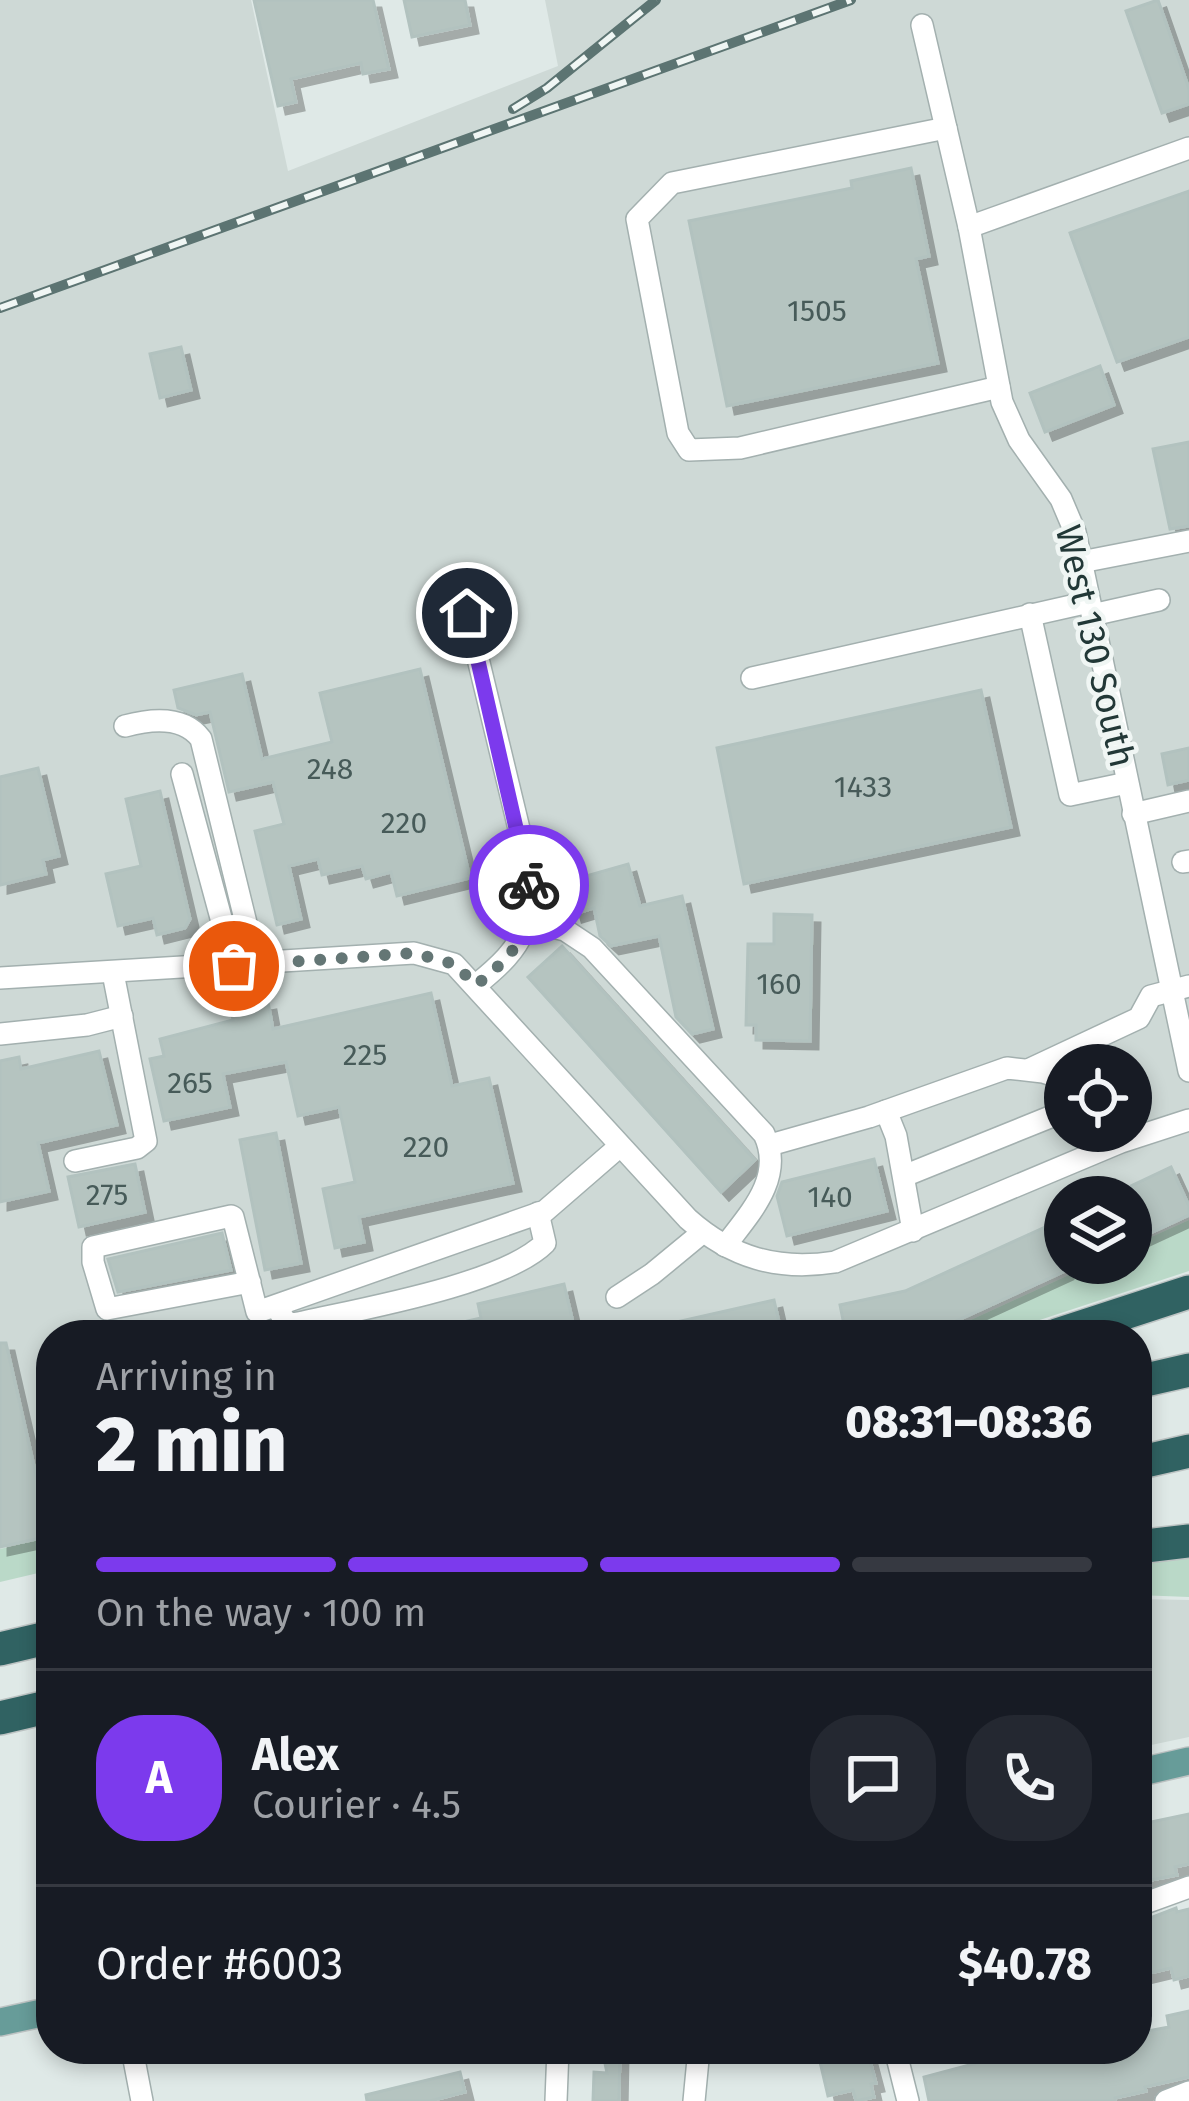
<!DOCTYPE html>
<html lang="en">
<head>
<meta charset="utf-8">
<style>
  :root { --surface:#171b24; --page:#242831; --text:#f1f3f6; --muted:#9ea1a6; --line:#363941; --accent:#7c3aed }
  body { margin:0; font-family:"Fira Sans",sans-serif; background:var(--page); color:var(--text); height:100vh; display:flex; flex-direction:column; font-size:45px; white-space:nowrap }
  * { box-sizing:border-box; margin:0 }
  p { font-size:39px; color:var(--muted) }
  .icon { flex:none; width:66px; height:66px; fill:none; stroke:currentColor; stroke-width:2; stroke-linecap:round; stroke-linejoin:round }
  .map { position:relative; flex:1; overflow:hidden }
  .sheet { position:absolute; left:36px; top:1320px; width:1116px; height:744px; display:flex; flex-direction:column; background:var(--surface); border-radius:48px; box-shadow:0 6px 18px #0003 }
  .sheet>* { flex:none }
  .fabs { position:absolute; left:1044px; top:1044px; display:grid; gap:24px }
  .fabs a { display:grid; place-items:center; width:108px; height:108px; border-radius:50%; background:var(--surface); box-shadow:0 6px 18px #0003; font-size:60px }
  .pin { position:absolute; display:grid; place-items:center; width:102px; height:102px; color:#fff; margin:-51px; border:6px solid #fff; border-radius:50%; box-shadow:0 3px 12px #0007 }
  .courier { position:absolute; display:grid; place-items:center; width:120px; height:120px; margin:-60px; border:9px solid #7c3aed; border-radius:50%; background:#fff; color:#222; box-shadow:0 3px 15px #0007 }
  .headline em { font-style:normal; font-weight:800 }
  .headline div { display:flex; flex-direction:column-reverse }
  .headline { display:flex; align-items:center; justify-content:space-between; height:204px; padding:0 60px }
  h1 { font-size:78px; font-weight:800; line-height:90px }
  .bar { display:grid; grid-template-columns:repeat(4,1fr); gap:18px 12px; align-content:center; height:144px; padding:0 60px }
  .bar i { height:15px; border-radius:9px; background:var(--line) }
  .bar .active { background:var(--accent) }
  .bar p { grid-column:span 4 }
  .line { display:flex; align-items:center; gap:30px; padding:0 60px; border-top:3px solid var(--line) }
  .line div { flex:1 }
  .round { display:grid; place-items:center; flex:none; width:126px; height:126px; border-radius:48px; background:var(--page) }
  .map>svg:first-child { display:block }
  .built { fill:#ced9d6; fill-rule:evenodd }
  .green { fill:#bad9c8 }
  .building { fill:#b5c4c0; stroke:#b2c2bf; stroke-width:3; filter:url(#shadow) }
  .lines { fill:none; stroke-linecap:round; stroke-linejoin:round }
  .minor-casing { stroke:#a3b0af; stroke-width:24 }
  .major-casing { stroke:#bdc3c3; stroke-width:30 }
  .highway-casing { stroke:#bdc3c3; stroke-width:36 }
  .minor { stroke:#fff; stroke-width:21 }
  .major { stroke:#679c99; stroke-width:27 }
  .highway { stroke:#306262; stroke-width:33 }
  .rail-casing { stroke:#5c7472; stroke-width:10 }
  .rail { stroke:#f0f6f4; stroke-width:6; stroke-dasharray:18; stroke-linecap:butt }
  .done { stroke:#647675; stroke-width:12; stroke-dasharray:0 21.6 }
  .route { stroke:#7c3aed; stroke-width:15 }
  .labels { text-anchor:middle; stroke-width:9; stroke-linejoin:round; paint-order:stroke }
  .number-label { font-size:30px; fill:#475b59 }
  .street-label { font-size:36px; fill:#223837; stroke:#f0f6f4 }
</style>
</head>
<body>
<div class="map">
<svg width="1189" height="2101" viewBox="0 0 1189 2101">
  <defs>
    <filter id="shadow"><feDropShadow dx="8" dy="8" stdDeviation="0" flood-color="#0004"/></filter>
  </defs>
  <rect width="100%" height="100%" fill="#dfe9e7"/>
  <g class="built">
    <path d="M0,0H251L288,171L558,66L545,0H1189V1220L1131,1246V1197H1065V1263H1095L938,1335H51V1537L0,1549ZM1065,1065H1131V1131H1065Z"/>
    <path d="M1137,1599L1189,1600V1737L1137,1748Z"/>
  </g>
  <g class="green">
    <path d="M1189,1220V1271L994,1335H938L1095,1263H1131V1246Z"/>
    <path d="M51,1537V1570L0,1582V1549Z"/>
    <path d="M1189,1557V1597L1137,1595V1562Z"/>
  </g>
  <g class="building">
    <path d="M254,0H373L389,69L363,74L361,63L291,79L296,102L278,106Z"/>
    <path d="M404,0H465L470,25L412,37Z"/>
    <path d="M1158,0L1189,89V104L1162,113L1126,11Z"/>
    <path d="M911,168L929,256L916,259L938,363L727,406L689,221L852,188L851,181Z"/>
    <path d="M1189,191V337L1117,362L1070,233Z"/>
    <path d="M181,347L191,390L160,398L150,354Z"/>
    <path d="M1100,366L1114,405L1045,432L1030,393Z"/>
    <path d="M1189,442V526L1170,529L1153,449Z"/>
    <path d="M420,669L470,878L397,896L391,872L366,879L362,866L322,875L318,859L289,866L301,919L277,925L255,831L284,824L273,782L229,792L210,712L196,715L178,708L174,690L242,674L262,759L332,742L320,693Z"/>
    <path d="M981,690L1011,827L744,884L717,748Z"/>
    <path d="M1189,748V780L1168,785L1162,754Z"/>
    <path d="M38,768L59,856L43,860L46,874L0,885V777Z"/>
    <path d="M160,791L190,919L185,928L157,935L153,918L118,926L106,874L141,866L126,799Z"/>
    <path d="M628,864L640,906L682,896L713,1029L692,1034L676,1017L659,936L611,946L600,936L594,908L574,914L565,882Z"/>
    <path d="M774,914L812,915L810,1041L756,1040V1025H746L748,944H774Z"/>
    <path d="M562,946L755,1160L721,1192L528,977Z"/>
    <path d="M431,993L452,1086L489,1078L513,1183L359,1217L364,1242L335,1248L323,1189L355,1182L339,1107L298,1116L286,1062L223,1074L230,1107L164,1121L150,1059L164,1056L160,1039L233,1020L231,1009L268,1002L273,1029Z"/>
    <path d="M99,1051L117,1125L38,1143L49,1191L0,1202V1061L19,1057L21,1069Z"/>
    <path d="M276,1133L301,1263L265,1270L240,1140Z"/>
    <path d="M874,1159L887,1211L787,1236L777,1196L782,1182Z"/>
    <path d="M135,1164L145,1212L79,1227L68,1177Z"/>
    <path d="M1171,1167L1189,1206V1215L1131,1242V1186Z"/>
    <path d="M1065,1218V1271L932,1332L846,1335L840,1305L905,1291Z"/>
    <path d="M222,1233L231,1270L118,1292L108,1259Z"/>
    <path d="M564,1284L576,1335H434L433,1329L481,1318L478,1304Z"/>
    <path d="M774,1300L782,1335H647L646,1329Z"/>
    <path d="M0,1343H6L50,1536L0,1547Z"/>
    <path d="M1189,1814V1864L1175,1867L1177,1875L1141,1882L1137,1865V1825Z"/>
    <path d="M1176,1908L1177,1912L1189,1909V1976L1174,1980L1171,1968L1137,1976V1923Z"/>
    <path d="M1189,2011V2077L1145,2087L1146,2091L1115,2098V2101H929L924,2077L992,2059L1057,2049H1072L1073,2054L1095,2049H1137V2033L1169,2027L1167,2016Z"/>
    <path d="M602,2049H620L619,2101H593L594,2072L607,2073Z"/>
    <path d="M817,2049H867L876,2083L871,2084L874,2097L856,2101L853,2090L828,2096Z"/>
    <path d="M460,2072L465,2092L430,2101H367L366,2095Z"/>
  </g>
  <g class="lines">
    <g class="minor-casing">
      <g id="minor">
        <path d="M922,25L969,227L1002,402L1019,440L1061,499L1075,532L1189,1071"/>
        <path d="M946,128L672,183L637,219L678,433L689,450L740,448L999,387"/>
        <path d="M969,227L1189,148"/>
        <path d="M1081,562L1189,541"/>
        <path d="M467,613L527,862C533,926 527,944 476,985"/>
        <path d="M1030,614L1070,795L1127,783"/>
        <path d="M1092,615L1159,600"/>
        <path d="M752,678L1089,602"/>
        <path d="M125,726C151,719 184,716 201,739L256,964"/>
        <path d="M182,774L234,966"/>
        <path d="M1133,814L1189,801"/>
        <path d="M1183,862L1189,861"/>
        <path d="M529,921L565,930L592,948L764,1134C785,1177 750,1213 725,1246"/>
        <path d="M0,978L414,953L454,964L688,1219C732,1258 778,1271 835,1262L1121,1142L1189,1120"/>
        <path d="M0,1034L87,1025L122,1016"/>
        <path d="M1030,1069L1139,1018L1151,996L1189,986"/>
        <path d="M886,1111L896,1136L913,1231"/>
        <path d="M770,1145L869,1117L1007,1068L1043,1072L1065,1079"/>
        <path d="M75,1161L137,1148L146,1141L113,973"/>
        <path d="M904,1176L1065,1111"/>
        <path d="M250,1282L107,1309L93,1262V1247L231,1216L233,1217L257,1312L545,1211L620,1146"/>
        <path d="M617,1297L652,1274L703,1232"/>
        <path d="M277,1308L286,1322L294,1324C355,1310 503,1285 545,1243L538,1213"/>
        <path d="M1137,1906L1189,1887"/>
        <path d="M132,2049L142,2101"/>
        <path d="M895,2049L908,2101"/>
        <path d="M556,2101L558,2049"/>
        <path d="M694,2101L699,2049"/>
        <path d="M1166,2101L1189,2092"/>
      </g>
    </g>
    <g class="major-casing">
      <g id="major">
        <path d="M1137,1773L1189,1761"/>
        <path d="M0,2022L51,2011"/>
      </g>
    </g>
    <g class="highway-casing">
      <g id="highway">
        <path d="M1057,1335L1189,1292"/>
        <path d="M1137,1382L1189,1370"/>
        <path d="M1137,1463L1189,1451"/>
        <path d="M1137,1547L1189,1541"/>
        <path d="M0,1649L51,1637"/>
        <path d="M0,1718L51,1706"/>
      </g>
    </g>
    <use href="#minor" class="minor"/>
    <use href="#major" class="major"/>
    <use href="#highway" class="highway"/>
    <g class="rail-casing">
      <g id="rail">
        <path d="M513,109L547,88L656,0"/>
        <path d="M0,308L851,0"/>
      </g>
    </g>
    <use href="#rail" class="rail"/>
  </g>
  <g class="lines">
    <path class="done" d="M234,966L414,953L454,964L476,985C512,957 534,933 529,885"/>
    <path class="route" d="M467,613L529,885"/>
  </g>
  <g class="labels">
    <g class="number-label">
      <text x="817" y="321">1505</text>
      <text x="330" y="779">248</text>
      <text x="863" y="797">1433</text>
      <text x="404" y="833">220</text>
      <text x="779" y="994">160</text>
      <text x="365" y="1065">225</text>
      <text x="190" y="1093">265</text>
      <text x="426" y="1157">220</text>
      <text x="107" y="1205">275</text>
      <text x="830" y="1207">140</text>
    </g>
    <g class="street-label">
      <text transform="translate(1096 646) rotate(77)" y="13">West 130 South</text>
    </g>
  </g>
</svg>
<div class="fabs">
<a><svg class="icon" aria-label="locate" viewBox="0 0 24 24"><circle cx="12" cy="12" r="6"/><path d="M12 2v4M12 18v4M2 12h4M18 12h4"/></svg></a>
<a><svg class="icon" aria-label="layers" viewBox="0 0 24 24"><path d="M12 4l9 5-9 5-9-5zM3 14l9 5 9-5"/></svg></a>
</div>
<div class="pin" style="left:234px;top:966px;background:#ea580c"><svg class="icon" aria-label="bag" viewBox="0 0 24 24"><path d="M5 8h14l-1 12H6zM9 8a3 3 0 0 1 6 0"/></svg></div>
<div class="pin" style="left:467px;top:613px;background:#1f2937"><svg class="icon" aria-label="home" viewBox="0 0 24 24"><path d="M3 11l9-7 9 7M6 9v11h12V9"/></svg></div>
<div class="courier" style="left:529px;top:885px"><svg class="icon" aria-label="bike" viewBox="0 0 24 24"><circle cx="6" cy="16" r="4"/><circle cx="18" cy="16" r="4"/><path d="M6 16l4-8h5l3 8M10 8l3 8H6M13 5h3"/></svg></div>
<section class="sheet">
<div class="headline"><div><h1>2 min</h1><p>Arriving in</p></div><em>08:31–08:36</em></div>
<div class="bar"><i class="active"></i><i class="active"></i><i class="active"></i><i></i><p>On the way · 100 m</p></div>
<div class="line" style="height:216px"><b class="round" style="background:var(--accent);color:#fff">A</b><div><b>Alex</b><p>Courier · 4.5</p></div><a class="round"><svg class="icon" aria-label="chat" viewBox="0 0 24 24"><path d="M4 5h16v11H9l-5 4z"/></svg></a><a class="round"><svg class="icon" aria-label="phone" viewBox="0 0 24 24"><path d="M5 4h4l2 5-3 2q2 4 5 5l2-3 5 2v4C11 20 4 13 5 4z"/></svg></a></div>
<div class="line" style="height:156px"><div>Order #6003</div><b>$40.78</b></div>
</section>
</div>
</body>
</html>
